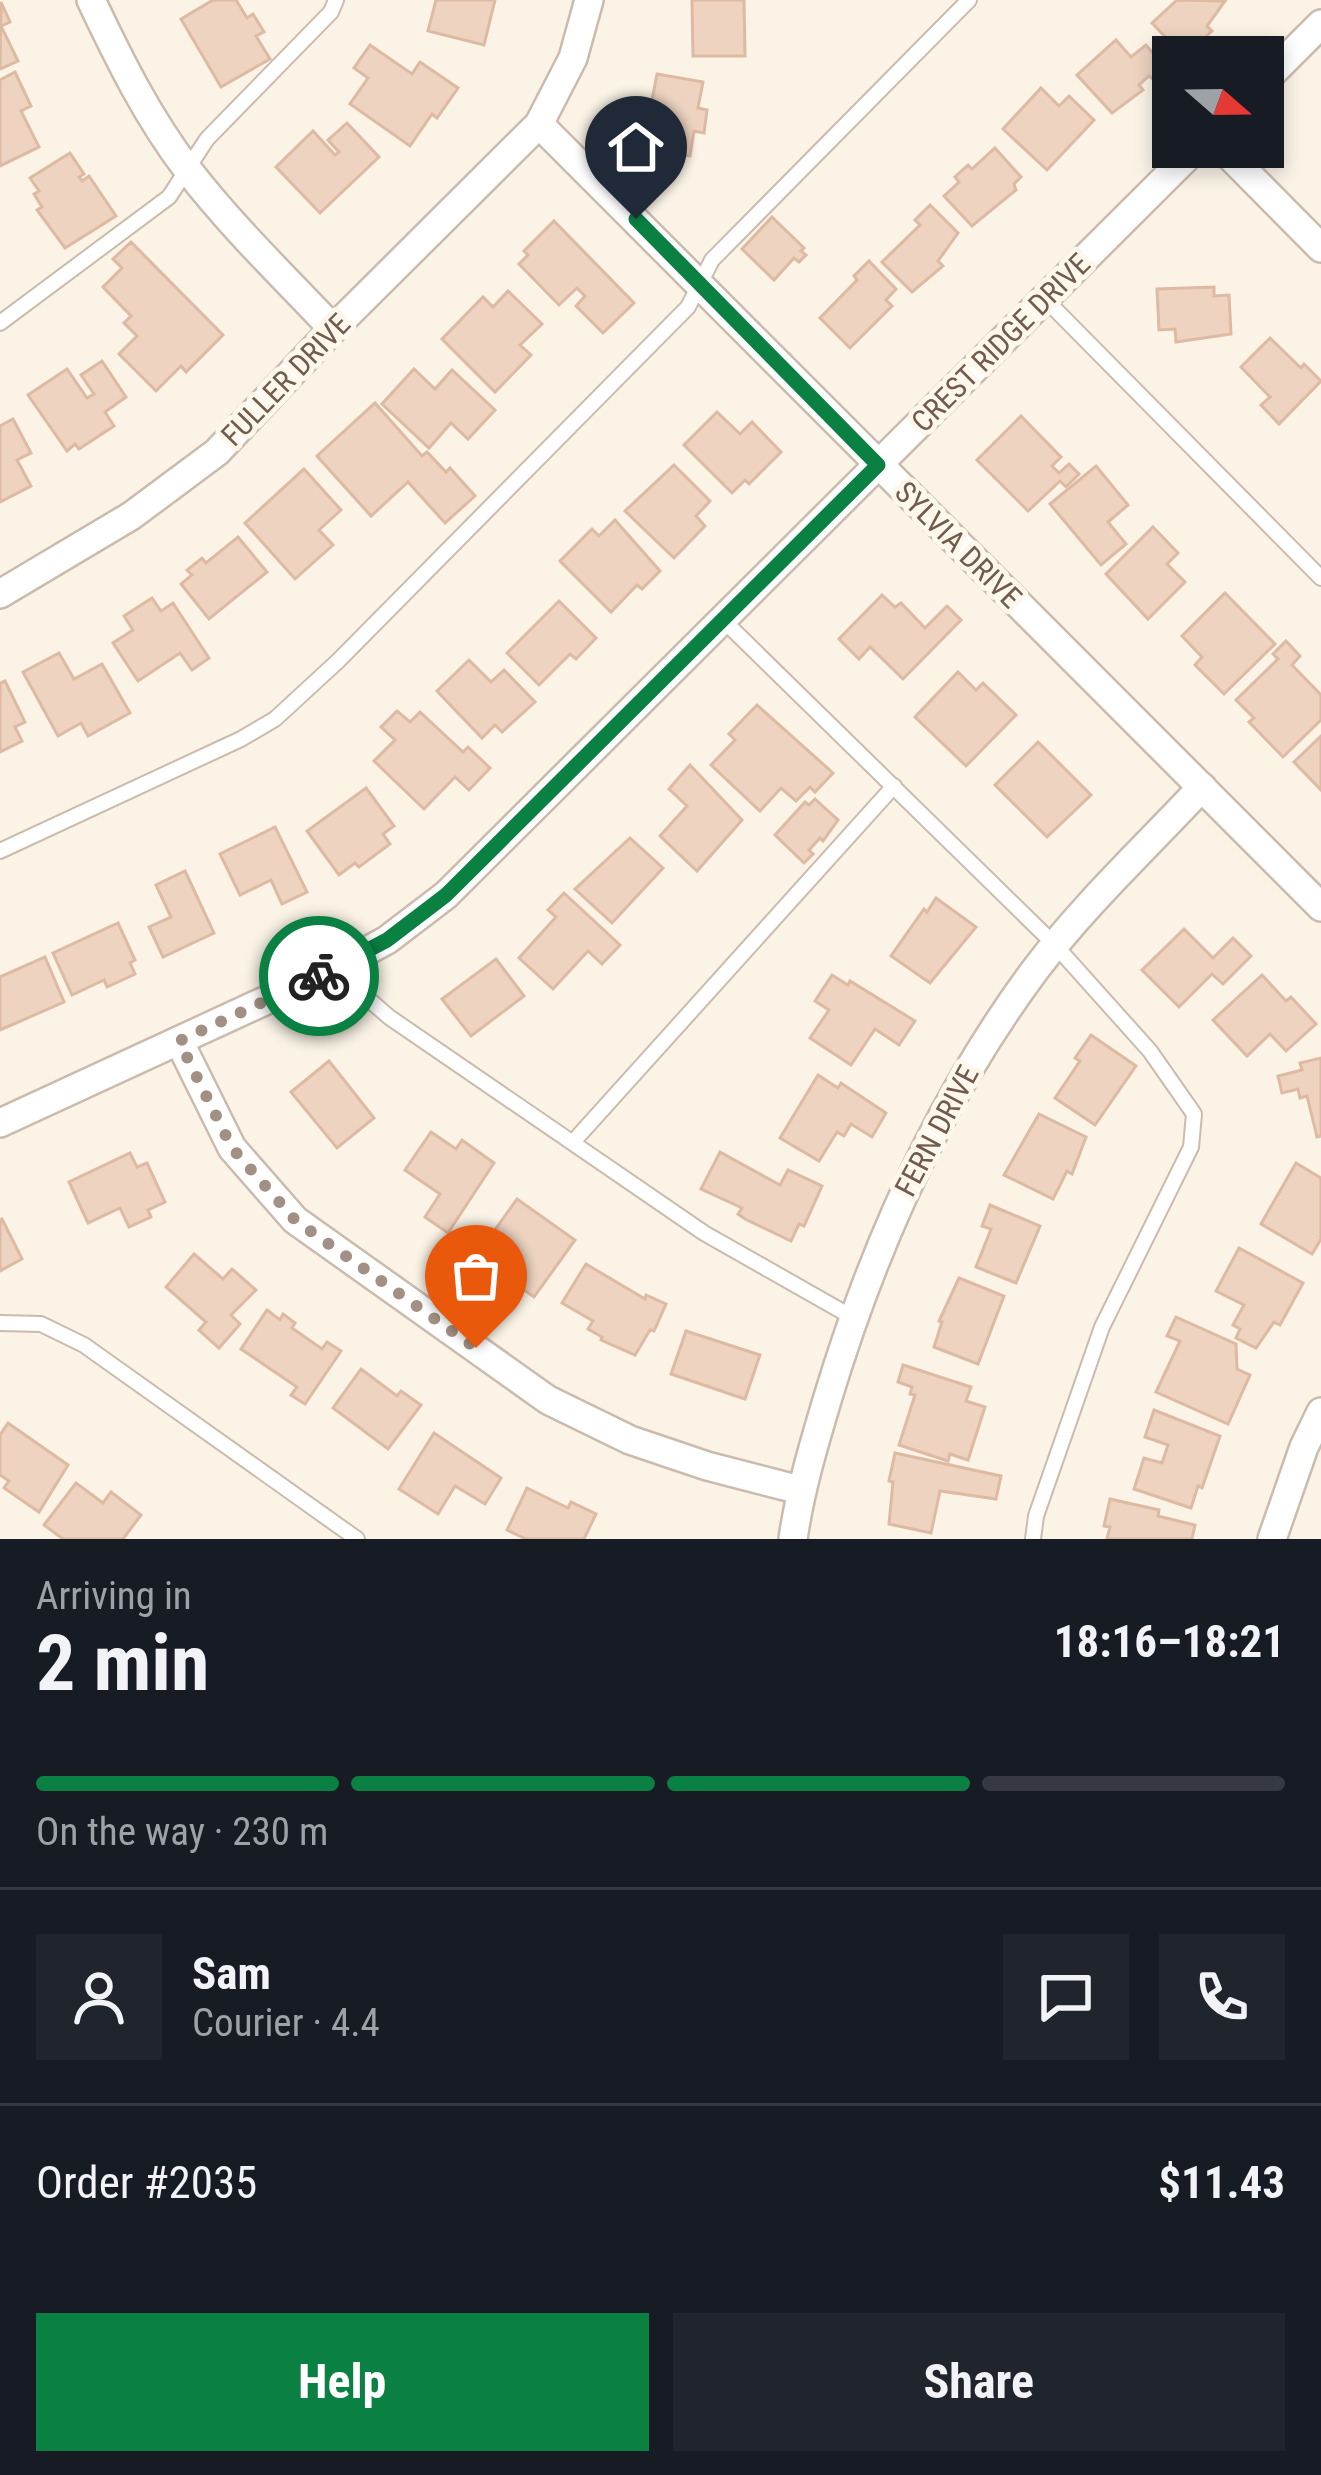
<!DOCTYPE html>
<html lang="en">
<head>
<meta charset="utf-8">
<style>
  :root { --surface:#171b24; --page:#20242c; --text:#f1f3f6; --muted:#9ea1a6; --line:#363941; --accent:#0b8043 }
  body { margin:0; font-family:"Roboto Condensed",sans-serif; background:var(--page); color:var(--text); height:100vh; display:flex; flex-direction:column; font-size:45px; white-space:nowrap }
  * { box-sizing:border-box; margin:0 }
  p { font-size:39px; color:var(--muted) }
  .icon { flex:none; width:66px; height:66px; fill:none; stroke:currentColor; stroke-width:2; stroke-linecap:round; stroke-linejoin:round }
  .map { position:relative; height:1539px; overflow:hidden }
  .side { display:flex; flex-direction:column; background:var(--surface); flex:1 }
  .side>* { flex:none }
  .needle { width:78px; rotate:110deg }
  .buttons { position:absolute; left:1152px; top:36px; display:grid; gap:24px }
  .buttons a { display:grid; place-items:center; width:132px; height:132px; border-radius:0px; background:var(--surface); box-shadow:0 6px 18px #0003; font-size:60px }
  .pin { position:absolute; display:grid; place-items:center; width:102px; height:102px; color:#fff; margin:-123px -51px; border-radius:50% 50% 50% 0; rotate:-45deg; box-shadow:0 0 12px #0007 }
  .pin .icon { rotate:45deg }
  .courier { position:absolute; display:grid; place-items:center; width:120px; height:120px; margin:-60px; border:9px solid #0b8043; border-radius:50%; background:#fff; color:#222; box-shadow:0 3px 15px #0007 }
  .overview em { font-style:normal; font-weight:700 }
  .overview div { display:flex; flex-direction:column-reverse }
  .overview { display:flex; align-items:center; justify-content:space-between; height:204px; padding:0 36px }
  h1 { font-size:78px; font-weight:700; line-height:90px }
  .bar { display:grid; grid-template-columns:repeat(4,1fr); gap:18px 12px; align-content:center; height:144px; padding:0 36px }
  .bar i { height:15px; border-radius:9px; background:var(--line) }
  .bar .current { background:var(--accent) }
  .bar p { grid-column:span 4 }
  .line { display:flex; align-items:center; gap:30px; padding:0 36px; border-top:3px solid var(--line) }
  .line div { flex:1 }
  .round { display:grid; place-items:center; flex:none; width:126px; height:126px; border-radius:0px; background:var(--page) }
  .action { display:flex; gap:24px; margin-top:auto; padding:24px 36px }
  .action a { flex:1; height:138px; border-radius:0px; background:var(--accent); color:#fff; font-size:48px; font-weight:700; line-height:138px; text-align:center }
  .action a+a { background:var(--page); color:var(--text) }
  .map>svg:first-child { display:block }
  .building { fill:#edd3c0; stroke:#debaa2; stroke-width:3 }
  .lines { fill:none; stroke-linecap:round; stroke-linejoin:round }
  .service-casing { stroke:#cbbbad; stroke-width:18 }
  .minor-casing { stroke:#cbbbad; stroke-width:32 }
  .service { stroke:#fff; stroke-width:14 }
  .minor { stroke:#fff; stroke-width:27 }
  .done { stroke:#a19083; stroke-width:12; stroke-dasharray:0 21.6 }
  .route { stroke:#0b8043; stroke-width:15 }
  .labels { text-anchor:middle; stroke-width:10; stroke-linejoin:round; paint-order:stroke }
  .street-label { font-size:30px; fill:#715b4d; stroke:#fdf7ec }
</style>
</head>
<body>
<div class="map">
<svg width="1321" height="1539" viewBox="0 0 1321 1539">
  <rect width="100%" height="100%" fill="#faf3e6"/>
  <g class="building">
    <path d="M213,0H236L247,18L253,14L264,32L256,36L270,59L221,87L181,19Z"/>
    <path d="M436,0H495L484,45L428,31Z"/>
    <path d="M692,0H744L745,56H693Z"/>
    <path d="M1177,0L1225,1L1207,26L1212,31L1194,48L1189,43L1180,52L1152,23Z"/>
    <path d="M1,2L10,22L1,26L18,61L0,69Z"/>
    <path d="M1116,40L1131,57L1146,45L1165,67L1153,79L1149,76L1139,85L1143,90L1112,113L1077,75Z"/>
    <path d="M370,45L412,74L420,62L458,88L437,118L432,114L410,146L350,104L368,78L354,68Z"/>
    <path d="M15,72L31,106L21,111L39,147L0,166V80Z"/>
    <path d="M657,74L703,82L698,108L707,110L704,133L694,131L690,156L643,147Z"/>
    <path d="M1041,88L1059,106L1069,96L1094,120L1047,170L1003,129Z"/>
    <path d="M347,123L379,157L320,213L276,167L313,131L335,155L339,152L328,140Z"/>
    <path d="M995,148L1021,177L1014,184L1016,190L972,226L944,196L959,182L955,177L968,165L972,169Z"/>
    <path d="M70,153L84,174L79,177L82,181L89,176L116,216L65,248L37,210L42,207L34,194L39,191L30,178Z"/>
    <path d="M930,205L958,233L938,261L943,266L912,292L882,262L920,225L915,220Z"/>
    <path d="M772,217L804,248L801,251L806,255L799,262L794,258L774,280L742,249Z"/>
    <path d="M554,221L634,303L603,333L576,306L585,296L577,288L559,305L519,264L528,255L524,251Z"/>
    <path d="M131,242L223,335L186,372L181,366L156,391L119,354L137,336L124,323L131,316L103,287L122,268L113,259Z"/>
    <path d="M869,261L896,289L886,300L892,306L850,348L820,318L857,280L854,276Z"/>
    <path d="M1214,287V296L1229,295L1231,334L1176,342L1175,329L1159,330L1157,289Z"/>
    <path d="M508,291L542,324L520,345L531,355L495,392L442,339L483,297L493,307Z"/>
    <path d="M1270,338L1301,368L1304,364L1321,381L1279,424L1261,405L1270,397L1241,367Z"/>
    <path d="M102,361L126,397L105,412L114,426L79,449L75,444L67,451L28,395L67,369L87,398L94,394L81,375Z"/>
    <path d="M414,369L435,389L452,370L495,410L468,439L451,423L429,448L382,404Z"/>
    <path d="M375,403L422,456L427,452L446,472L450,468L475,496L445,523L408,482L371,516L317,456Z"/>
    <path d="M717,412L740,434L752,422L781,452L749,484L745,480L732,493L684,445Z"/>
    <path d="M1021,416L1061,457L1052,466L1059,473L1069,464L1079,474L1066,487L1060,481L1028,511L977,460Z"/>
    <path d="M13,419L31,453L17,460L31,486L0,502V426Z"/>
    <path d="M674,465L710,501L696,516L705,526L674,558L625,511Z"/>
    <path d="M1096,466L1128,505L1108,522L1126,544L1101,565L1050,504Z"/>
    <path d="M304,469L341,510L319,530L333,545L295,579L245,523Z"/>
    <path d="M615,520L660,571L642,589L637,585L611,612L560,561L592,529L599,536Z"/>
    <path d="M1153,527L1178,553L1167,564L1185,582L1148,619L1106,574Z"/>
    <path d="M238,537L267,572L209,619L181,584L192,575L187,570L202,558L206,563Z"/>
    <path d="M1225,593L1275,644L1224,694L1195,665L1202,657L1182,636Z"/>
    <path d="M882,595L895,607L901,603L925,628L947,606L961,620L903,679L870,647L859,659L839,639Z"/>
    <path d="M152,598L161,611L173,603L209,658L192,670L180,653L138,681L113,643L133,630L124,616Z"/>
    <path d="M559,601L596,638L576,659L570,654L539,685L507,653Z"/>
    <path d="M1286,641L1300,656L1292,665L1321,695V720L1283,757L1249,722L1254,718L1236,700L1278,659L1273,654Z"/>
    <path d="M59,653L74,679L102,664L130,713L88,736L81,723L58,736L23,672Z"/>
    <path d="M469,660L491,682L504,670L535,702L502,732L495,725L482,738L437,691Z"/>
    <path d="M958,672L976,690L983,683L1016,715L966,766L915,717Z"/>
    <path d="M5,681L25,722L15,727L22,741L0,752V683Z"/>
    <path d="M757,705L833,773L815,792L810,787L796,801L781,788L760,811L711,765L735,740L729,734Z"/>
    <path d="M397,711L410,722L420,712L463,752L468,747L490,768L469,790L455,777L424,809L374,761L395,740L381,727Z"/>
    <path d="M1321,736V790L1294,762Z"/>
    <path d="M1038,742L1091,795L1047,837L995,785Z"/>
    <path d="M690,765L742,820L697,871L660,836L687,806L669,789Z"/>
    <path d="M366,788L394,826L383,834L390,844L359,867L355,863L339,875L307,831Z"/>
    <path d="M815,799L838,820L823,841L820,838L809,850L813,854L804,863L775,835L805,802L809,805Z"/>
    <path d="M275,827L307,892L282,904L271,880L240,895L220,854Z"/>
    <path d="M630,838L663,868L612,923L575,889Z"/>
    <path d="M185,871L214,933L163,957L149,927L171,917L156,885Z"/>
    <path d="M564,893L620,945L602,964L588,951L553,989L519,958L556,917L548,910Z"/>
    <path d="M936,898L976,927L930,983L891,956L924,909L927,912Z"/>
    <path d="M118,923L135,960L130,963L135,974L107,987L104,980L72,995L53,953Z"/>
    <path d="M1184,929L1213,958L1233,938L1251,956L1223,984L1212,974L1179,1007L1142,970Z"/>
    <path d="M45,957L64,1002L0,1030V977Z"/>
    <path d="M496,959L524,996L471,1036L442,999Z"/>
    <path d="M832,975L848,985L850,981L915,1021L899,1045L875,1029L851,1065L810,1038L829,1010L815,1001Z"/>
    <path d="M1262,975L1286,1001L1291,997L1316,1024L1286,1051L1270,1034L1247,1056L1213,1020Z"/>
    <path d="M1091,1035L1136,1066L1095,1125L1055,1098L1080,1061L1075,1058Z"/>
    <path d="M1321,1058V1136L1317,1137L1307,1096L1300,1098L1298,1089L1282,1093L1278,1076L1302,1070L1300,1063Z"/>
    <path d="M329,1061L374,1118L337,1148L291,1092Z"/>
    <path d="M818,1075L838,1088L841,1083L886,1113L872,1137L851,1124L844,1136L837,1132L819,1161L780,1138Z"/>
    <path d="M1039,1114L1086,1137L1072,1174L1067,1171L1053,1199L1004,1175Z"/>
    <path d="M431,1132L456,1149L462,1140L494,1163L448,1233L425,1217L440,1194L405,1170Z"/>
    <path d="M720,1152L780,1185L788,1170L822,1186L804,1226L799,1224L791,1241L745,1219L738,1214L742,1208L701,1189Z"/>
    <path d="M130,1153L137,1167L147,1163L165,1202L148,1210L151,1217L129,1227L120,1208L88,1223L69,1182Z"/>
    <path d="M1296,1163L1321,1178V1239L1312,1254L1261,1224Z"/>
    <path d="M517,1199L575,1240L534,1297L491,1267L494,1262L479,1252Z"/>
    <path d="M990,1205L1040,1226L1016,1283L976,1267L991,1229L982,1226Z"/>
    <path d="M2,1219L22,1259L0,1271V1220Z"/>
    <path d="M1239,1248L1303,1283L1280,1325L1274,1322L1256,1348L1236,1338L1240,1329L1233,1325L1244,1305L1216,1291Z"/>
    <path d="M194,1254L223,1279L232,1269L256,1290L231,1315L240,1324L219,1348L199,1330L206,1322L166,1287Z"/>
    <path d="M586,1264L645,1299L646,1295L666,1304L654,1331L650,1330L635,1355L601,1340L602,1337L588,1329L593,1321L562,1303Z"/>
    <path d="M959,1278L1004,1296L978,1364L934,1347L942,1322L939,1321Z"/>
    <path d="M267,1310L280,1320L283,1314L295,1323L292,1328L322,1349L327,1342L341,1351L305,1404L291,1395L297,1387L241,1349Z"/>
    <path d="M1176,1317L1236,1344L1237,1369L1250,1375L1228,1424L1156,1392L1180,1341L1167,1336Z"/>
    <path d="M686,1331L760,1355L745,1399L671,1374Z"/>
    <path d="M903,1365L971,1387L966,1401L985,1407L968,1460L950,1454L948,1461L899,1445L915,1395L910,1394L912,1387L898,1382Z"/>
    <path d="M361,1369L397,1396L401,1391L421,1405L388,1449L333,1408Z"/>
    <path d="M1154,1410L1220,1436L1202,1488L1198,1486L1191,1508L1134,1489L1144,1458L1162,1463L1168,1445L1145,1437Z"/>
    <path d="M8,1423L68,1465L39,1512L4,1488L9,1481L0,1475V1435Z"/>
    <path d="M434,1433L501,1478L485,1504L455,1486L438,1514L399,1489Z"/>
    <path d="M895,1453L1001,1476L996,1499L940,1491L931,1533L889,1524L893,1482L889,1481Z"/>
    <path d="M76,1483L103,1503L111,1492L141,1515L123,1539H63L44,1525Z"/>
    <path d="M527,1488L568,1508L571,1502L596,1514L584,1539H526L507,1530Z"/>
    <path d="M1110,1499L1159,1510L1158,1516L1195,1525L1192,1539H1107L1110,1527L1104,1526Z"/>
  </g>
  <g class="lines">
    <g class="service-casing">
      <g id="service">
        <path d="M1045,299L1321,578"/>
        <path d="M0,323L169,197L207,139L331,12L336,0"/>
        <path d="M723,620L1055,945L1150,1051L1194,1114L1191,1147L1102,1327L1036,1516L1033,1539"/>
        <path d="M0,851L241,739L275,719L338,661L688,307L712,260L969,0"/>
        <path d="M334,969L389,1017L704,1233L852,1317"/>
        <path d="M573,1142L894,786"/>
        <path d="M0,1323L41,1324L84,1345L357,1539"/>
      </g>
    </g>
    <g class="minor-casing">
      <g id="minor">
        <path d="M91,0C119,59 148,118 188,170C232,227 284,277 333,329"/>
        <path d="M1263,82L1321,24"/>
        <path d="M539,124L1321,907"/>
        <path d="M1221,147L1321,248"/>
        <path d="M0,594L131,516L217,452L333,329L539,124L573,58L589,0"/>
        <path d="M179,1041L232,1148L295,1220L548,1400L630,1440L707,1466L800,1490"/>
        <path d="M0,1123L334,969L387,940L446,895L1197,147"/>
        <path d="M793,1539C800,1490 814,1444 828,1397C874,1245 940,1098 1035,970C1084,905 1146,847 1202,787"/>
        <path d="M1272,1539L1304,1447L1321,1412"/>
      </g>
    </g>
    <use href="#service" class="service"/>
    <use href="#minor" class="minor"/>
  </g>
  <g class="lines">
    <path class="done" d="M319,976L179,1041L232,1148L295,1220L476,1348"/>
    <path class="route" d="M319,976L387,940L446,895L878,465L636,219"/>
  </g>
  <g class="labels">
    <g class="street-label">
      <text transform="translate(1001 343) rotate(-45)" y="10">CREST RIDGE DRIVE</text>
      <text transform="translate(286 380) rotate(-46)" y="10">FULLER DRIVE</text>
      <text transform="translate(958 545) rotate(45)" y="10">SYLVIA DRIVE</text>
      <text transform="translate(937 1131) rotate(-62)" y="10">FERN DRIVE</text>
    </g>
  </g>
</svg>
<div class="buttons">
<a><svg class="needle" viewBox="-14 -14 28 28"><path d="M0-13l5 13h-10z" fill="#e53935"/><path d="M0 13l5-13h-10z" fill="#9ea1a6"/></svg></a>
</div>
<div class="pin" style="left:476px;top:1348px;background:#ea580c"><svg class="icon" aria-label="bag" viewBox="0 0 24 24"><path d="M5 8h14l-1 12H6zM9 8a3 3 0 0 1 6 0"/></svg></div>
<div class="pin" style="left:636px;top:219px;background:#1f2937"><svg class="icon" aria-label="home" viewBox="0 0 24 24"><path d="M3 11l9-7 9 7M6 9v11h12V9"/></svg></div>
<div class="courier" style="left:319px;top:976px"><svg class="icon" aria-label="bike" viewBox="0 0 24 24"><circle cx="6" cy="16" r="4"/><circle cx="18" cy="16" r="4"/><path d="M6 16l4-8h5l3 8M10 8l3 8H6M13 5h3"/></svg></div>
</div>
<section class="side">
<div class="overview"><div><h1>2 min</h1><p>Arriving in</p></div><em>18:16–18:21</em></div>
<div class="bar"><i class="current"></i><i class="current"></i><i class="current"></i><i></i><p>On the way · 230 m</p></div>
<div class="line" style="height:216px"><a class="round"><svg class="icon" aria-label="person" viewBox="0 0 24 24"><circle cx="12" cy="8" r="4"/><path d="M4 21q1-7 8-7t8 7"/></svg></a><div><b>Sam</b><p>Courier · 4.4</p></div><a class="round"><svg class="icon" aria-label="chat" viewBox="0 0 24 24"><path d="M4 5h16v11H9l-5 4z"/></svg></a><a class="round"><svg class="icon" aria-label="phone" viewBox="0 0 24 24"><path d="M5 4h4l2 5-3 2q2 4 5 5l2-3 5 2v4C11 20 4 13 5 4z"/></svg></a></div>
<div class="line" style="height:156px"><div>Order #2035</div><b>$11.43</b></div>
<div class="action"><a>Help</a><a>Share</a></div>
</section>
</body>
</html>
